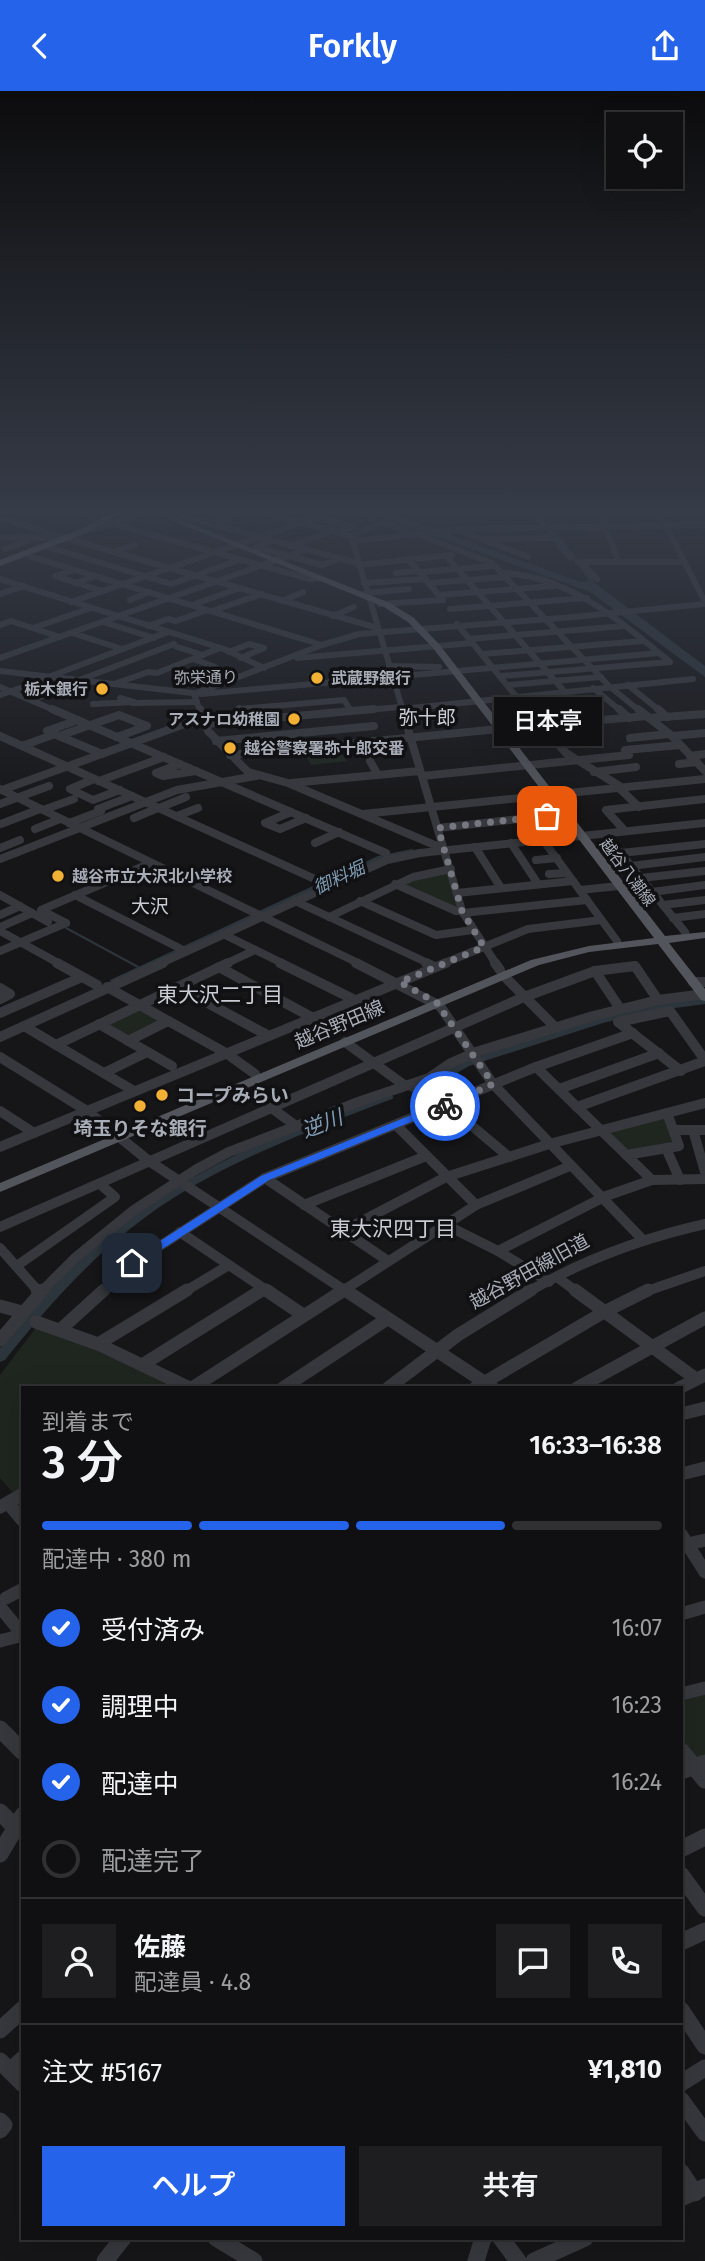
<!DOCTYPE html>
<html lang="ja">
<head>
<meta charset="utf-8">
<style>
  :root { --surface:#101012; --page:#1e1e20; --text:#f1f3f6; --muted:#9c9d9f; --line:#303032; --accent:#2563eb }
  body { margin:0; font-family:"Fira Sans","Noto Sans JP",sans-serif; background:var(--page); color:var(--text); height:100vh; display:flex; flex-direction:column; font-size:26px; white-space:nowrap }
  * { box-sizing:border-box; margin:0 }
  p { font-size:23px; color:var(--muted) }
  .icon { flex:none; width:38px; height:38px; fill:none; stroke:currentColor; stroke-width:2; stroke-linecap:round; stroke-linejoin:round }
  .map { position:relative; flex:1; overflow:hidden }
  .drawer { position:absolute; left:21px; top:1295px; width:662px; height:854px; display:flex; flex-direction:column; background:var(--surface); border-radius:0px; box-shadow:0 7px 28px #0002,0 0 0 2px var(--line) }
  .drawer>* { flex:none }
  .buttons { position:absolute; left:606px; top:21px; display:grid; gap:14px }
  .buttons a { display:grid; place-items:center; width:77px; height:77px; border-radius:0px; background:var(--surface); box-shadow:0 7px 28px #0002,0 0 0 2px var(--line); font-size:35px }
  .pin { position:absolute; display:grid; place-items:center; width:60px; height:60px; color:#fff; margin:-30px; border-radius:14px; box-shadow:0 4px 10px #0006 }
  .courier { position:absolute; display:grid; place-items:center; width:70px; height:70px; margin:-35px; border:5px solid #2563eb; border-radius:50%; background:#fff; color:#222; box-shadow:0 2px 9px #0007 }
  .bubble { position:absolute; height:49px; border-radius:0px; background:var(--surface); box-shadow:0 7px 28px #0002,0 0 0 2px var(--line); font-size:23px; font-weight:600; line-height:49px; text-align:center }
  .head em { font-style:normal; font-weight:600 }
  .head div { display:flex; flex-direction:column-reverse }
  .head { display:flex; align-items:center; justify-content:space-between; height:119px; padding:0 21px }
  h1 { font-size:46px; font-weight:600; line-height:52px }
  .bar { display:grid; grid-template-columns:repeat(4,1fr); gap:10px 7px; align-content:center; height:84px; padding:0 21px }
  .bar i { height:9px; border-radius:5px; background:var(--line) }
  .bar .current { background:var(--accent) }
  .bar p { grid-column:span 4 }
  .line { display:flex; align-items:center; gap:18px; padding:0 21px; border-top:2px solid var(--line) }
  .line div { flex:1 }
  .round { display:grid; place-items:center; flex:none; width:74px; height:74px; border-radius:0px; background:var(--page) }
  ol { padding:0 21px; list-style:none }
  li { display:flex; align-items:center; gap:21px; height:77px }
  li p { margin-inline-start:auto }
  li .icon { padding:7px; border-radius:50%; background:var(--accent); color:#fff; stroke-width:4 }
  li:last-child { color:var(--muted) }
  li i { width:38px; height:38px; border:4px solid var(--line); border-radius:50% }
  .action { display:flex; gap:14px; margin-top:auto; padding:14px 21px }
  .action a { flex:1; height:80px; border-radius:0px; background:var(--accent); color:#fff; font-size:28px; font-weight:600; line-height:80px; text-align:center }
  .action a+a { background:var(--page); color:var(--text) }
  header { display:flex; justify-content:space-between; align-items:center; height:91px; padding:0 21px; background:var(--accent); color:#fff; font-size:32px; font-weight:600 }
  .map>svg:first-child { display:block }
  .green { fill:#1e261f }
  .water { fill:#2c353c }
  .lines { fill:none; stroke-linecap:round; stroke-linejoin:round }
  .stream { stroke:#2c353c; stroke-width:2 }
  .river { fill:#2c353c; fill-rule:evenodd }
  .minor-far4 { stroke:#37383d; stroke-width:6 }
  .minor-far3 { stroke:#37383d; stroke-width:8 }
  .minor-far2 { stroke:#37383d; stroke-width:10 }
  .minor-far1 { stroke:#37383d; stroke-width:13 }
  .minor { stroke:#37383d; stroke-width:17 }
  .major { fill:#53555c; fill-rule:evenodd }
  .highway { fill:#63666e; fill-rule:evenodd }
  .minor-bridge { stroke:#37383d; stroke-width:6 }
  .route { fill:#2563eb }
  .done { stroke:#757880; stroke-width:7; stroke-dasharray:0 12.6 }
  .poi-dot { fill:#f2b134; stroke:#111113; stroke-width:2.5 }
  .labels { text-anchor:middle; stroke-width:7; stroke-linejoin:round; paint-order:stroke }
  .far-street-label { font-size:16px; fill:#a8adb8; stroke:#111113 }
  .far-poi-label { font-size:16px; font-weight:bold; fill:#a8adb8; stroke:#111113; text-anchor:start }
  .far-water-label { font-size:18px; font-style:italic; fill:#7f9bb3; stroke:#111113 }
  .far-quarter-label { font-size:19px; fill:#c9ccd4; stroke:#111113 }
  .street-label { font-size:19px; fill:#a8adb8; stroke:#111113 }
  .poi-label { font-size:19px; font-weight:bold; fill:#a8adb8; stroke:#111113; text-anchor:start }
  .neighbourhood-label { font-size:21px; fill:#c9ccd4; stroke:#111113 }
  .water-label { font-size:21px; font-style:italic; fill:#7f9bb3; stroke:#111113 }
</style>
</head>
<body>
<header><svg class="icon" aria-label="back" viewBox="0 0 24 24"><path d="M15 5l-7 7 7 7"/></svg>Forkly<svg class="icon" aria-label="share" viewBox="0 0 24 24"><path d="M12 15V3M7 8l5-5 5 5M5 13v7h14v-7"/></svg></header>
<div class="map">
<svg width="705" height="2170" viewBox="0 0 705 2170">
  <rect width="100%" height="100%" fill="#161618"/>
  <g class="green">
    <path d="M337,655L347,670L311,674L302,658Z"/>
    <path d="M447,780L457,818L402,794L412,788Z"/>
    <path d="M137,917L164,931L131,947L106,932Z"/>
    <path d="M667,1027L675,1052L630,1061L608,1040Z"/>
    <path d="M38,1234L109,1262L180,1297H23V1397L14,1403L0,1387V1284Z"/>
    <path d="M705,1599V1669L696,1671L681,1656V1606Z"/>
  </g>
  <path class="water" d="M373,423H392L581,491L592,490L705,575V586L590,501Z"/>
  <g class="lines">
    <path class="stream" d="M66,837L140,877"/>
    <g class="river">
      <path d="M540,427H544L593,486L594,499H590L587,486L540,429Z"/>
      <path d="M412,758L417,761L415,763L384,769L119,891H111L110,889L378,765Z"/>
      <path d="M705,907V913L653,920L603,932L469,975L438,993L412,1001L406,998L408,996L430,989L461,971L596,927L653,914Z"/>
      <path d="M388,1003L394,1006L392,1008C367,1017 342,1027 317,1037C258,1061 199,1087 147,1125C92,1165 47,1216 5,1269L0,1271V1257C88,1145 171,1087 303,1035C331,1024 359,1010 388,1003Z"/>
    </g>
    <g class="minor-far4">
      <path d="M78,423L94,427"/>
      <path d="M175,423L357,472"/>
      <path d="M268,423L351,445L403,620"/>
      <path d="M341,423H344"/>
      <path d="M360,423L414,443"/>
      <path d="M535,423L545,435"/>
      <path d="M600,423L619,471"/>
      <path d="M660,423L705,511"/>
      <path d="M317,426L354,436L340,441"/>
      <path d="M0,427L60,445"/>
      <path d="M103,430L310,488L320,487"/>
      <path d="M212,433L241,423"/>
      <path d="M84,440L145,423"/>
      <path d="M461,440L528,466"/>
      <path d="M550,443L570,466"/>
      <path d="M351,445L383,431"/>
      <path d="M422,445L492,472L610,596L640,620"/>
      <path d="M0,446L54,447"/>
      <path d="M485,448L554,447"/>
      <path d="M72,449L378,537"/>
      <path d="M271,450L256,456L322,474L339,468"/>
      <path d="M352,450L466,438L705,434"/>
      <path d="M290,455L333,440"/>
      <path d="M48,456L171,493L239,469"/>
      <path d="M5,458L27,450"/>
      <path d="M113,461L135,454"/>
      <path d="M29,465L322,554"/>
      <path d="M446,465L564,600"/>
      <path d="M408,468L443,509"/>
      <path d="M581,471H685"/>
      <path d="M581,471L597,488"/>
      <path d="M358,474L452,464"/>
      <path d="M75,479L55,485L102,500"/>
      <path d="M419,481L495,475"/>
      <path d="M396,482L418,480"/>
      <path d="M502,482C570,485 620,530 670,571"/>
      <path d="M0,488L224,558L264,577"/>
      <path d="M75,492L96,485"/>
      <path d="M364,492L425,488"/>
      <path d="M429,492L506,486"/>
      <path d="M366,502L409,498"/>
      <path d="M0,503L24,495"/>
      <path d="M439,504L553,495"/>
      <path d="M130,509L149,501"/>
      <path d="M282,510L303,501"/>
      <path d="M71,511L326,423"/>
      <path d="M380,513L443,509"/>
      <path d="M192,514L240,497"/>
      <path d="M450,518L587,507"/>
      <path d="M212,520L262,503"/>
      <path d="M613,522L705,513"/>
      <path d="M333,525L354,516"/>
      <path d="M103,531L154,547"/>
      <path d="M457,533L528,620"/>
      <path d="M0,534L11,530L60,546"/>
      <path d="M148,535L168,528L176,530L207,519"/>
      <path d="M33,537L91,517"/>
      <path d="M72,542L122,558"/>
      <path d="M469,548L624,535"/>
      <path d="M177,556L203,564"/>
      <path d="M229,561L249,553L264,557L241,567"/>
      <path d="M482,563L643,550"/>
      <path d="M0,567L305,459"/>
      <path d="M297,567L473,552"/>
      <path d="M193,568L213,575L235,588"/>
      <path d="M389,575L439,576"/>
      <path d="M0,580L201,603L659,562"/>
      <path d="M51,585L168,541"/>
      <path d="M501,585L670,571"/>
      <path d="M82,588L174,553"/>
      <path d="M198,591L212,597"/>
      <path d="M117,592L148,581L157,582L220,557"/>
      <path d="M508,594L601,586"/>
      <path d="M628,594L660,620"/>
      <path d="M0,596L56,620"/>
      <path d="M593,597L621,620"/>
      <path d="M0,604L47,588"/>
      <path d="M31,609L55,601"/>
      <path d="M132,612L197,611"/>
      <path d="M93,613L134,611L120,607"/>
      <path d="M402,618L693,588"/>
      <path d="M200,620L194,603L322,554L359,543L574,526"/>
      <path d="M240,620L239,618L344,609L351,620"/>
      <path d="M354,620L401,616"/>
    </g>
    <g class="minor-far3">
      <path d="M52,618L386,762"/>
      <path d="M200,618L208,640L248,681L288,692L437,755"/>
      <path d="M239,618L244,630"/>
      <path d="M402,618L462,820L496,873"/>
      <path d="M527,618L566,662L621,696"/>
      <path d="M619,618L629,627"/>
      <path d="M638,618L672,645L705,680"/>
      <path d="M658,618L667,626"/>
      <path d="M649,627L705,623"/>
      <path d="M78,629L47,640L102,663"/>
      <path d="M206,633L374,618"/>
      <path d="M555,633L647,625"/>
      <path d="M0,645L328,794"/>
      <path d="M59,645L119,624L147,635L117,646"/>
      <path d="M672,645L705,642"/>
      <path d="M630,647L669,643"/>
      <path d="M216,650L374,635"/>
      <path d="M22,655L55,643"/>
      <path d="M230,664L499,638"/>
      <path d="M690,665L705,663"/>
      <path d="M370,670L378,684"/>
      <path d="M180,673L156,682L163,685L196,680"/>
      <path d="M679,673L697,671"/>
      <path d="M594,681L636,676"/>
      <path d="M422,685L629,664L625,659L680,654"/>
      <path d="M94,688L70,698L93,709L120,699"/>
      <path d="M99,690L164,666"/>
      <path d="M291,692L420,680"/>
      <path d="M619,697L639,716"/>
      <path d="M0,698L360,873"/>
      <path d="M2,699L204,626"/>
      <path d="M0,713L49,695"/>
      <path d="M159,717L186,706"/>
      <path d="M98,718L132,705"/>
      <path d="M43,719L74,708"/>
      <path d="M291,721L265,732L280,738L306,727"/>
      <path d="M363,723L705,688"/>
      <path d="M177,725L198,717"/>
      <path d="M134,727L158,717"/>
      <path d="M69,732L101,720"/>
      <path d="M1,733L40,718"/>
      <path d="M438,737L564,723"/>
      <path d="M35,738L60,728"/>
      <path d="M625,740L606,719L705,708"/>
      <path d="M605,743L685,841"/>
      <path d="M543,749L617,850"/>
      <path d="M315,752L339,741"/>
      <path d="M511,752L538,793"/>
      <path d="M475,756L501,797"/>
      <path d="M0,757L20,749"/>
      <path d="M621,762L705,753"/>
      <path d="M0,768L177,699L256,685"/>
      <path d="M536,769L557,767"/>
      <path d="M631,775L705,766"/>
      <path d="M549,783L567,782"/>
      <path d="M641,787L705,780"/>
      <path d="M395,793L456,820H462"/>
      <path d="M580,799L619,795"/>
      <path d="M652,801L705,794"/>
      <path d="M457,802L573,790"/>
      <path d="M0,804L48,831"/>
      <path d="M75,804L185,860"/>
      <path d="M295,810L430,873"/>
      <path d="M360,810L436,844L473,839"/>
      <path d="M663,814L705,809"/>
      <path d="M463,822L587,809"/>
      <path d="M0,824L20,815"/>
      <path d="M329,826L413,786L451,778"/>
      <path d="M673,827L705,823"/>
      <path d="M66,832L41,819L151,772"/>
      <path d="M0,836L32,822"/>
      <path d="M0,840L60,873"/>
      <path d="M223,843L284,873"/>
      <path d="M0,860L66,832"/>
      <path d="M159,873L387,769L420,762L705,732"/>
      <path d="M225,873L255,859"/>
      <path d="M442,873L528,838L601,829"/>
    </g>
    <g class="minor-far2">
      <path d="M57,872L97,894"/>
      <path d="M280,872L355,909"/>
      <path d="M356,872L440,915L493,993L642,1148"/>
      <path d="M426,872L435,876"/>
      <path d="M495,872L500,879"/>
      <path d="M219,876L313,927"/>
      <path d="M595,880L619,916"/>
      <path d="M503,884L555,936"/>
      <path d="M693,891H705"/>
      <path d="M107,896L226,962L255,983"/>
      <path d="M178,896L269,945"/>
      <path d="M0,897L10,903L0,908"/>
      <path d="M0,922L82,886"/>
      <path d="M99,933L172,975"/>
      <path d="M24,935L134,1000"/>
      <path d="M0,946L163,872"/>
      <path d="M128,950L168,930"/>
      <path d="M345,951L404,994"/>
      <path d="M56,954L228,872"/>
      <path d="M0,966L87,1020L149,1070L347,1201"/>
      <path d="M536,976L652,1089"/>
      <path d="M681,980L618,931L670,920L705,969"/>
      <path d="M104,982L147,961"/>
      <path d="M559,998L659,962"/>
      <path d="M447,1014L509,1066"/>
      <path d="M577,1016L705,970"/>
      <path d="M273,1018L296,1035"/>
      <path d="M0,1020L34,1042"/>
      <path d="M397,1035L476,1114"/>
      <path d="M674,1039H705"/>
      <path d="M693,1039L705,1081"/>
      <path d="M0,1056L446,872"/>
      <path d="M666,1057L680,1089"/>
      <path d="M626,1064L679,1055L667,1022"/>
      <path d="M265,1087L388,1170"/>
      <path d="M304,1114L426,1065"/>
      <path d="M446,1134L498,1160L549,1191"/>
      <path d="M0,1136L524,906L595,880L635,875L658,909L705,903"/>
      <path d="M343,1140L446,1086L549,1053L705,1012"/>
      <path d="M180,1141L269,1201"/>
      <path d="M0,1157L39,1201"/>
      <path d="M498,1160L606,1105L652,1089L705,1088"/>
      <path d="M18,1174L115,1106L100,1093"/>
      <path d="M557,1186L577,1201"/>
      <path d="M41,1201L75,1167L134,1119L197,1078L229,1061L361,1010L429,987L451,972L476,961L593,925L658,909"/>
      <path d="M102,1201L132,1173L265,1087L536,976L633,942"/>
      <path d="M184,1201L229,1174"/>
      <path d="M259,1201L264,1198"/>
      <path d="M341,1201L476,1114L570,1075"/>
      <path d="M528,1201C583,1169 643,1147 705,1133"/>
      <path d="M644,1201L705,1180"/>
    </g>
    <g class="minor-far1">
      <path d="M37,1199L40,1202"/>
      <path d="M266,1199L303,1224"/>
      <path d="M345,1199L493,1297"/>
      <path d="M575,1199L696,1288"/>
      <path d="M0,1215L22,1221"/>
      <path d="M36,1231L98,1253L190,1297"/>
      <path d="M60,1239L104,1199"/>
      <path d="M0,1249L43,1199"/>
      <path d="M98,1253L187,1199"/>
      <path d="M142,1274L262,1199"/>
      <path d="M192,1297L344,1199"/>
      <path d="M283,1297L387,1228"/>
      <path d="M388,1297L458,1244L531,1199"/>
      <path d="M475,1297L604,1221L648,1199"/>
      <path d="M577,1297L705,1227"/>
      <path d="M679,1297L705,1284"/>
      <path d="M681,1323L705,1317"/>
      <path d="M681,1383L705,1377"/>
      <path d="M8,1412L23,1430"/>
      <path d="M0,1416L23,1403"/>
      <path d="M681,1443L705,1481"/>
      <path d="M683,1454L705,1449"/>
      <path d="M6,1507L23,1498"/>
      <path d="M0,1516L23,1544"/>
      <path d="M681,1523L705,1516"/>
      <path d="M0,1550L23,1544"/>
      <path d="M681,1603L705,1597"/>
    </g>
    <g class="minor">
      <path d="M0,1638L23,1661"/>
      <path d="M681,1660L705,1689"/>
      <path d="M681,1680L705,1672"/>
      <path d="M0,1721L15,1736"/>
      <path d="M681,1758L705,1746"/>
      <path d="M0,1763L23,1724"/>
      <path d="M681,1784L705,1817"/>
      <path d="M681,1851L705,1840"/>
      <path d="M681,1919L705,1955"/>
      <path d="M0,1939L23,1918"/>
      <path d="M0,1970L23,1993"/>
      <path d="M10,1980L23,1968"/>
      <path d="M681,1992L705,1977"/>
      <path d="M681,2009L705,2042"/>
      <path d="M0,2030L4,2034L0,2039"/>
      <path d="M681,2081L695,2102"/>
      <path d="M681,2107L705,2096"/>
      <path d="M216,2147L254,2170"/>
      <path d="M501,2147L518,2170"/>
      <path d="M105,2170L123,2147"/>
      <path d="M476,2170L483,2147"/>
      <path d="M534,2170L585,2147"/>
    </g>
    <path class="major" d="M156,423H166L390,512L414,527L439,553L665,845L705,841V847L669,852L705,898V910L701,909L658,853L589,861L539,874L0,1101V1092L531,869L589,855L654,847L433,557L408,531L384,516Z"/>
    <path class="highway" d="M109,423H119L87,442L0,475V469L81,438Z"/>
    <path class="minor-bridge" d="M574,526L613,522"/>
  </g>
  <linearGradient id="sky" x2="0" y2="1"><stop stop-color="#0c0c0d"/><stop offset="0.58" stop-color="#363c48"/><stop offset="1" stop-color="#363c48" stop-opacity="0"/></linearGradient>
  <rect width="705" height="727" fill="url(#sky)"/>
  <path class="route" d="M441,1012L450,1015L269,1089L136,1175H127L126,1172L261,1085Z"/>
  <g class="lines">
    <path class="done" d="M445,1015L493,993L437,912L400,891L484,856L462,820L438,737L547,725"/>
  </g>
  <g class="poi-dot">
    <circle cx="317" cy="587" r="7"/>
    <circle cx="102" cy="598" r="7"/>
    <circle cx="294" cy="628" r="7"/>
    <circle cx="230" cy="657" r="7"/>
    <circle cx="58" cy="785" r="7"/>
    <circle cx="162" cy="1004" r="7"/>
    <circle cx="140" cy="1015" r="7"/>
  </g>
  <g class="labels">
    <g class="far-street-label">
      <text transform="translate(206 586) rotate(-1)" y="6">弥栄通り</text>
      <text transform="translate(628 781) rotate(53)" y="6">越谷八潮線</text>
    </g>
    <g class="far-poi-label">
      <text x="331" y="593">武蔵野銀行</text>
      <text x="88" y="604" text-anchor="end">栃木銀行</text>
      <text x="280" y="634" text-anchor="end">アスナロ幼稚園</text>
      <text x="244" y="663">越谷警察署弥十郎交番</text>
      <text x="72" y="791">越谷市立大沢北小学校</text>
    </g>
    <g class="far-water-label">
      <text transform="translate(339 787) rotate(-25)" y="6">御料堀</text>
    </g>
    <g class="far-quarter-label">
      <text x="427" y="633">弥十郎</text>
      <text x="150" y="822">大沢</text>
    </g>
    <g class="street-label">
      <text transform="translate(339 933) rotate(-23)" y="7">越谷野田線</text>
      <text transform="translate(529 1180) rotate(-29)" y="7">越谷野田線旧道</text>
    </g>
    <g class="poi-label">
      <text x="176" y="1011">コープみらい</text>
      <text x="140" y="1044" text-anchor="middle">埼玉りそな銀行</text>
    </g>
    <g class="neighbourhood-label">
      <text x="220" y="911">東大沢二丁目</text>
      <text x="393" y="1145">東大沢四丁目</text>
    </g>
    <g class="water-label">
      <text transform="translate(322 1033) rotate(-21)" y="7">逆川</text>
    </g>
  </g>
</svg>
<div class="buttons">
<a><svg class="icon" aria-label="locate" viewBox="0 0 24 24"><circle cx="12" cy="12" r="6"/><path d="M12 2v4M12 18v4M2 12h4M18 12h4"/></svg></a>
</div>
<div class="pin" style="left:547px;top:725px;background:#ea580c"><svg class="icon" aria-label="bag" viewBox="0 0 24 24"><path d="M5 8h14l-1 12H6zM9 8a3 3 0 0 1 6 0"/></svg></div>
<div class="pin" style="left:132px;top:1172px;background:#1f2937"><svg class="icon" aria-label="home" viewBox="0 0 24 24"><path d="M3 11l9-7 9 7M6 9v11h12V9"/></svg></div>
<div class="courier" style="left:445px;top:1015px"><svg class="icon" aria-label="bike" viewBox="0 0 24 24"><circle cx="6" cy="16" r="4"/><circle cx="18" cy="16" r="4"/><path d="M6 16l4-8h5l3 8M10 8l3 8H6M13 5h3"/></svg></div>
<div class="bubble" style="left:494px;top:606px;width:108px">日本亭</div>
<section class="drawer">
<div class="head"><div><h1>3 分</h1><p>到着まで</p></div><em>16:33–16:38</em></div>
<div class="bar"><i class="current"></i><i class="current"></i><i class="current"></i><i></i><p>配達中 · 380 m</p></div>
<ol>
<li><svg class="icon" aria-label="check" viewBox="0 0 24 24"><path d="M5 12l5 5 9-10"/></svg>受付済み<p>16:07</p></li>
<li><svg class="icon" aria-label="check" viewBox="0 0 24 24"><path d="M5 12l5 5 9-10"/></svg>調理中<p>16:23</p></li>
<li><svg class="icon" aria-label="check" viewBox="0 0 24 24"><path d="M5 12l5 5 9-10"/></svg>配達中<p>16:24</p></li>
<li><i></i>配達完了</li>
</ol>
<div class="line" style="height:126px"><a class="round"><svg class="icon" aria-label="person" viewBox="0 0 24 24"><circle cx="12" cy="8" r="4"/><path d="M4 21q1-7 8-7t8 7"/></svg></a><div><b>佐藤</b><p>配達員 · 4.8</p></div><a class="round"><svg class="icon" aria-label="chat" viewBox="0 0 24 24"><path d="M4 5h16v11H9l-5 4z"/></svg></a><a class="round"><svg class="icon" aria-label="phone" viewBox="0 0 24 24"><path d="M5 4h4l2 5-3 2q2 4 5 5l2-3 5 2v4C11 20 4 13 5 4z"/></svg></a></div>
<div class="line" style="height:91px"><div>注文 #5167</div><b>¥1,810</b></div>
<div class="action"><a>ヘルプ</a><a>共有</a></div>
</section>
</div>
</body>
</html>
